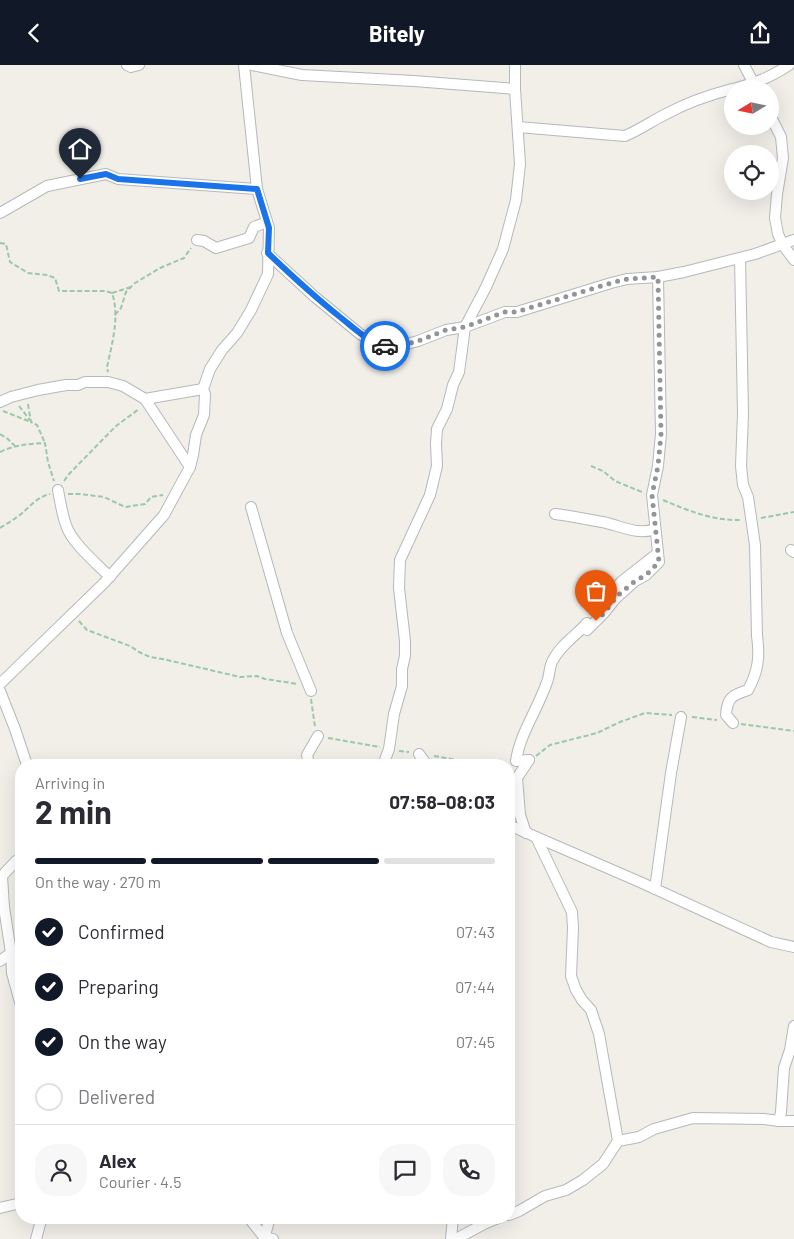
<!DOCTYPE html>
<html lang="en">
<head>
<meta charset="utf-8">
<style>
  :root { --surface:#fff; --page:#f7f7f7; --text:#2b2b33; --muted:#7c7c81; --line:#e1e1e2; --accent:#111827 }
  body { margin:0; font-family:Barlow,sans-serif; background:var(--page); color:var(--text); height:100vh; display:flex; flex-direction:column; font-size:19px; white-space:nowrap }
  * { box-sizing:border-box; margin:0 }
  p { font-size:16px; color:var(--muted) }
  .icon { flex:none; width:28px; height:28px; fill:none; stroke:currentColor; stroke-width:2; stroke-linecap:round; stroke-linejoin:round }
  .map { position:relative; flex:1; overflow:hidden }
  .drawer { position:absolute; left:15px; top:694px; width:500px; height:465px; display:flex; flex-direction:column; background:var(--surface); border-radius:20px; box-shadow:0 5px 20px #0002 }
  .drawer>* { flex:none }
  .needle { width:32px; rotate:260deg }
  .buttons { position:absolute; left:724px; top:15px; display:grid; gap:10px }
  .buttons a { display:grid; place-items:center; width:55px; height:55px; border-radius:50%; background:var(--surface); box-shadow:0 5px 20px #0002; font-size:25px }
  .pin { position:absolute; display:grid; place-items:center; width:42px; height:42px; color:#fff; margin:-51px -21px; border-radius:50% 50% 50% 0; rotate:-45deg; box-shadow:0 0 5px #0007 }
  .pin .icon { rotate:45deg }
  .courier { position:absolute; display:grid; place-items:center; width:50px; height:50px; margin:-25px; border:4px solid #1a73e8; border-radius:50%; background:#fff; color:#222; box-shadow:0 1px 6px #0007 }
  .summary em { font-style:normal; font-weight:700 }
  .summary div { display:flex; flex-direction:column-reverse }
  .summary { display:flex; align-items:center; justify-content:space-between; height:85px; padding:0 20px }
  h1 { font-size:32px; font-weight:700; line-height:38px }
  .bar { display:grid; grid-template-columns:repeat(4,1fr); gap:8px 5px; align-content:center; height:60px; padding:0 20px }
  .bar i { height:6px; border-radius:4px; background:var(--line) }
  .bar .on { background:var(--accent) }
  .bar p { grid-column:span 4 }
  .line { display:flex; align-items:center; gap:12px; padding:0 20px; border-top:1px solid var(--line) }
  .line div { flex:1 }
  .round { display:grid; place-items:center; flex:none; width:52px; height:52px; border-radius:20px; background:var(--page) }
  ol { padding:0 20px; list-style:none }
  li { display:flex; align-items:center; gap:15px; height:55px }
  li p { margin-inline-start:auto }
  li .icon { padding:5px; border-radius:50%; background:var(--accent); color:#fff; stroke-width:4 }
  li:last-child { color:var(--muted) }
  li i { width:28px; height:28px; border:2px solid var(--line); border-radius:50% }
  header { display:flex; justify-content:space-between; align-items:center; height:65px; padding:0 20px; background:var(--accent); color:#fff; font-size:22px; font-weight:700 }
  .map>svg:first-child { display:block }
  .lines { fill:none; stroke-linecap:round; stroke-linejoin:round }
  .street-casing { stroke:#b5b8bc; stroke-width:12 }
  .path { stroke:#9cc7a9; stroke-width:2; stroke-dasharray:5 2.5; stroke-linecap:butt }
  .street { stroke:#fff; stroke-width:10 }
  .done { stroke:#929495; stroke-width:5; stroke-dasharray:0 9 }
  .route { stroke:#1a73e8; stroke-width:6 }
</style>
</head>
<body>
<header><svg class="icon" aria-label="back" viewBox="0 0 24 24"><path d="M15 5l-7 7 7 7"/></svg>Bitely<svg class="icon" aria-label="share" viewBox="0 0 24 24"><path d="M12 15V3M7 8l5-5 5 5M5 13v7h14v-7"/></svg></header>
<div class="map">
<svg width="794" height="1174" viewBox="0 0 794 1174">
  <rect width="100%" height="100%" fill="#f1efe8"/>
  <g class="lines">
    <g class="street-casing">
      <g id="street">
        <path d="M127,0L131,2L139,0"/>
        <path d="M252,0L302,10L414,16L515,24"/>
        <path d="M744,0L756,23"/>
        <path d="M733,24C756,18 769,13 789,0"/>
        <path d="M770,50L781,72L783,93L777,129L775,153L778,169L783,180L794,195"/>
        <path d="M518,62L625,71C639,65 652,56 666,49C688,37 709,30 732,24"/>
        <path d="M0,148L47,121L106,109L118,114L257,124"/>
        <path d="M197,175L204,176L216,183L249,173L254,162L267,157"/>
        <path d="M267,188L315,232L360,269L377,279L386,282H396L418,276L446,265L465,262L486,222L503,184L516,135L520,99L515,24V0"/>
        <path d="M145,334L203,324"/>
        <path d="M0,337L11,332L38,325L66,320H78L85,317H108L123,321L145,334L190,402"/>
        <path d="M58,425C60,436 62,449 66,460C71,477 97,499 110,512"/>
        <path d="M251,442L287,568L311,626"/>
        <path d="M555,449C571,451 586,454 602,457C619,460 638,471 655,464"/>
        <path d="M791,485L794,487"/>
        <path d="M609,532L621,517L658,488"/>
        <path d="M583,563L587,565L604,548L616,533L635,516L646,510L659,497L652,430L658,401L661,369L658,212"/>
        <path d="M0,619L104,518L164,450L190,402L193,390L196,370L204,350L205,329L203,324L210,304L222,285L237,268L251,245L268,209L269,163L257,124L244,0"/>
        <path d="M0,626L15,664L27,700"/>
        <path d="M733,658L726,650C727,632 733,630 748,625C758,607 760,592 757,571L755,480L748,432L743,420L741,401L743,348L740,193"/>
        <path d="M419,689L427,700"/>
        <path d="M529,695L516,696C520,668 538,644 547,617C550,610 549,601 553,595C561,579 576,571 587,558"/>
        <path d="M309,700L307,690L318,671"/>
        <path d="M383,700L389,684L394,649L402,621V604L405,591V576L399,523L400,495L430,430L437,401L436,379L437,364L447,344L453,320L459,307L465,262L505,247H517L611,218L627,214L658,212L684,207L755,189L794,175"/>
        <path d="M509,760L536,772L572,847L573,863L571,911L576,925L582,935L591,945L599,969L618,1076"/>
        <path d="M526,768L520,750L517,713L529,695"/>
        <path d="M536,772L640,817L771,877L794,882"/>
        <path d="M21,795L16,796L2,811L4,842L11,888L12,908L21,941"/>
        <path d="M655,824L671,708L681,652"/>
        <path d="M0,896L11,888L15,887L21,883"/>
        <path d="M779,1056L781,1047L784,1003L790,985L794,961"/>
        <path d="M0,1143L21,1138"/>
        <path d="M509,1150L519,1146L545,1131L566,1125L583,1115L603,1099L618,1076L639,1072L654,1064L693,1053L764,1054L779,1056H794"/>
        <path d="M248,1152L264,1172L273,1174"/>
        <path d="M36,1174L42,1152"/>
        <path d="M264,1174L270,1152"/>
        <path d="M451,1174L453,1152"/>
        <path d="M456,1174L484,1159L501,1152"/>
      </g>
    </g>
    <g class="path">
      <path d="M0,178L6,179L10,197L28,208L47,210L55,213L59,226H105L112,228C120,251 112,279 107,302L108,307"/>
      <path d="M112,228L131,222"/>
      <path d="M115,250L121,243L126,227L135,218L160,203L184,193L191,183"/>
      <path d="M28,339L31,357L37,360L45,378"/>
      <path d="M19,341L30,355"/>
      <path d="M3,346L31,357"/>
      <path d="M0,369L8,374L15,381"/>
      <path d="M0,387C14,380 29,379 45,378L48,397L54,416"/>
      <path d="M591,401L603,406L615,416L642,427"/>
      <path d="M64,416L69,409L116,361L139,344"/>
      <path d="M68,429H80L104,432L125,442L145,439L151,432L163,430"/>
      <path d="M663,435C689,446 713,456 742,455"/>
      <path d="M761,453L794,447"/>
      <path d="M0,463C6,459 12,456 17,452C29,444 34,433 50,429"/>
      <path d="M79,556L87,565L130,581L139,587L150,592L163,594L240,612L257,611L265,614L298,619"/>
      <path d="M311,634L315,662"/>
      <path d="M692,652L717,655"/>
      <path d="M741,659L794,666"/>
      <path d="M328,673L380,682"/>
      <path d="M399,686L409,687"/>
      <path d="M434,691L463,696L506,698"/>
      <path d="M536,691L550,680L597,668L620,657L645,648L672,650"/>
    </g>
    <use href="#street" class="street"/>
  </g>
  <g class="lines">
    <path class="done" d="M385,281L396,282L418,276L446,265L465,262L505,247H516L611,218L627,214L658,212L661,369L658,401L652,430L659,497L646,510L635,516L616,532L604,548L596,556"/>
    <path class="route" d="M80,114L106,109L118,114L257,124L269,163L268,188C291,210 315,232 340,252C354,263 368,277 385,281"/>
  </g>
</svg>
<div class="buttons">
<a><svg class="needle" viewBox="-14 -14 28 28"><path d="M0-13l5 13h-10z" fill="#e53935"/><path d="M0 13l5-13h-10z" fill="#7c7c81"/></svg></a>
<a><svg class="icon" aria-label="locate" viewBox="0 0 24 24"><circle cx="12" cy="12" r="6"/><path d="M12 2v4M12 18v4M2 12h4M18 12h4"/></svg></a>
</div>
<div class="pin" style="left:596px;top:556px;background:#ea580c"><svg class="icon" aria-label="bag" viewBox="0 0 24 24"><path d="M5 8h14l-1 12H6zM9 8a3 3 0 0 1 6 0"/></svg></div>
<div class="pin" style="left:80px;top:114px;background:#1f2937"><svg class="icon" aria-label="home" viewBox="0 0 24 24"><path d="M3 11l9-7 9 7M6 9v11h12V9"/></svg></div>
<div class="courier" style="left:385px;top:281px"><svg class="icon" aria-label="car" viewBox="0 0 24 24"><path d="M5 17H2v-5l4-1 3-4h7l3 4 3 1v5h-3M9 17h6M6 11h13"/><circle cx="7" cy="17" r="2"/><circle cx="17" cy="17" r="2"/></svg></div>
<section class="drawer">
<div class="summary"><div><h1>2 min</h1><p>Arriving in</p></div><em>07:58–08:03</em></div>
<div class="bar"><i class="on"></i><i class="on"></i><i class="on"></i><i></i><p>On the way · 270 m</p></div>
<ol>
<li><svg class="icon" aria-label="check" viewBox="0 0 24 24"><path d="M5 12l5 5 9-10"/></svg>Confirmed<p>07:43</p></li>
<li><svg class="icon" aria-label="check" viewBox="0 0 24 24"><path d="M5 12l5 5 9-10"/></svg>Preparing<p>07:44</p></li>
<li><svg class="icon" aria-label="check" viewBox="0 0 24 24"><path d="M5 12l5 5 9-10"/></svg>On the way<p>07:45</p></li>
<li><i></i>Delivered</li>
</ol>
<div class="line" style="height:90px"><a class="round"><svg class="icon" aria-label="person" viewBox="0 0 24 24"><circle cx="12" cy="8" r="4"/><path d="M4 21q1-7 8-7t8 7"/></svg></a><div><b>Alex</b><p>Courier · 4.5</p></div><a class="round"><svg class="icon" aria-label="chat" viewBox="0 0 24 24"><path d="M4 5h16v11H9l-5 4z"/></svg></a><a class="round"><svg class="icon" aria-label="phone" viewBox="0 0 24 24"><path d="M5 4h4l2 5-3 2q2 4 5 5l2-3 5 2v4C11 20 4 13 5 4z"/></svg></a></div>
</section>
</div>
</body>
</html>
